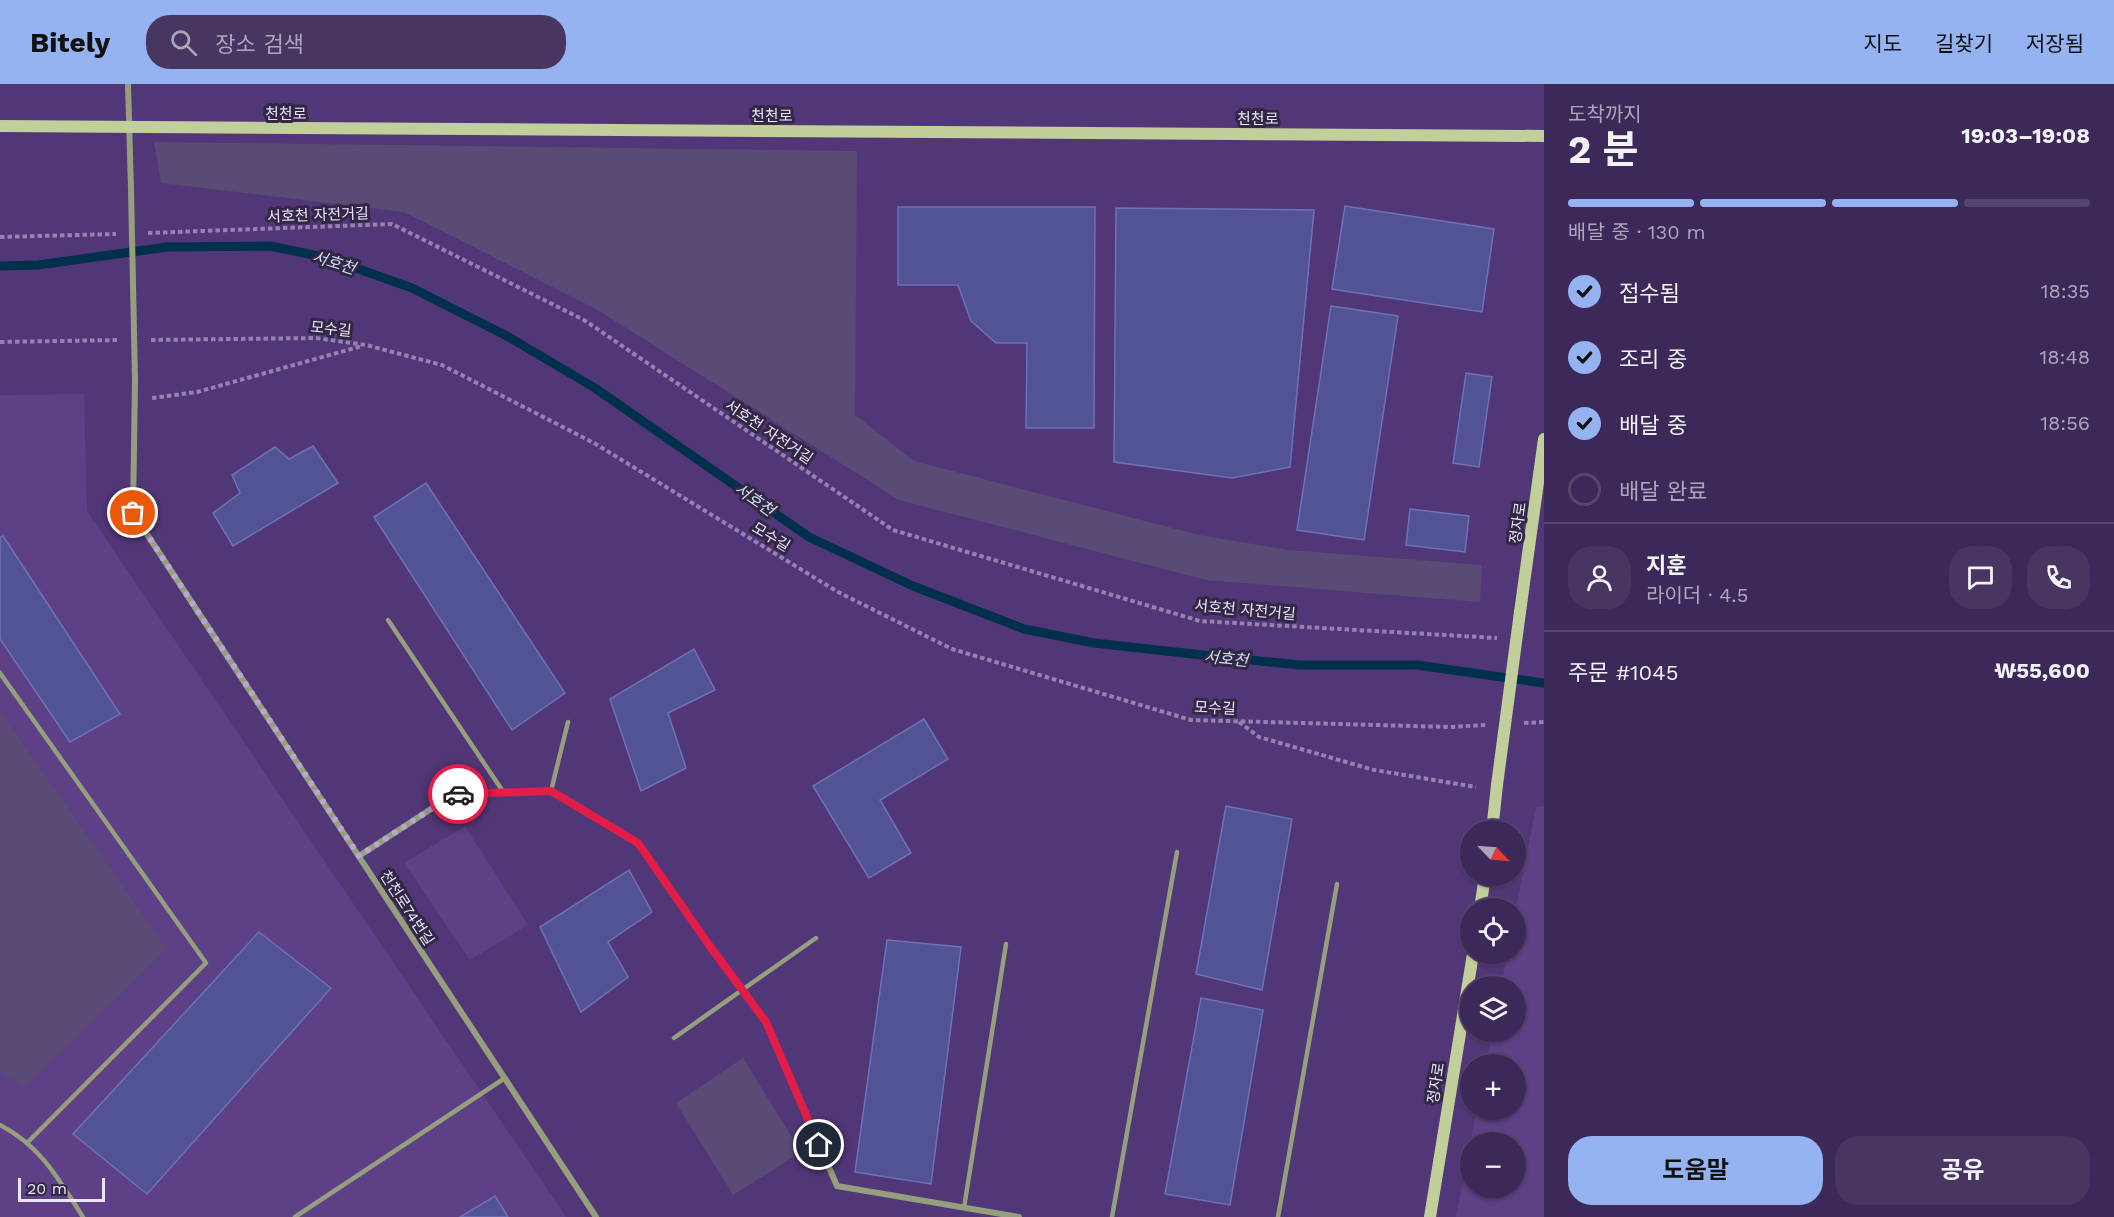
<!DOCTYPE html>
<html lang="ko">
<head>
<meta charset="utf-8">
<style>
  :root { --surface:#3d2959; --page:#483562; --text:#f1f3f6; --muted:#ada6ba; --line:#56456f; --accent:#95b2f1 }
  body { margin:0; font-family:"Work Sans","Noto Sans KR",sans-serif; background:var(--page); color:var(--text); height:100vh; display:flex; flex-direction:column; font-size:22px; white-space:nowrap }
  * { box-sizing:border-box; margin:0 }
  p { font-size:20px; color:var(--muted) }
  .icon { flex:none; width:33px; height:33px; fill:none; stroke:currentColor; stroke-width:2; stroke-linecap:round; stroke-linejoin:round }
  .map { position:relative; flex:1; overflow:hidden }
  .details { display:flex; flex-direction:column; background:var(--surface); width:570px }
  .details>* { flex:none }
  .needle { width:39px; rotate:115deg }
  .buttons { position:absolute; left:1460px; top:736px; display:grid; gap:12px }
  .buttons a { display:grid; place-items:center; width:66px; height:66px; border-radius:50%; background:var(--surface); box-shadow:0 2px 4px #0004,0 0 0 2px var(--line); font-size:30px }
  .scale { position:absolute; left:18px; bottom:15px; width:87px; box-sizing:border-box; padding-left:6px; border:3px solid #ece5fc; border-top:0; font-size:16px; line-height:21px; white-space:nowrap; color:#ece5fc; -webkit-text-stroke:4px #322744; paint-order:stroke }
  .pin { position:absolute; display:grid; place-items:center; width:51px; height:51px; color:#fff; margin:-26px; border:3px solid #fff; border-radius:50%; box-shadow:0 2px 6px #0007 }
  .courier { position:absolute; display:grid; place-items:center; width:60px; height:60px; margin:-30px; border:4px solid #e11d48; border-radius:50%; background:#fff; color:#222; box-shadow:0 2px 8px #0007 }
  .overview em { font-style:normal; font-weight:700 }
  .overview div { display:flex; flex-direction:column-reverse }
  .overview { display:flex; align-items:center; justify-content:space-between; height:102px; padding:0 24px }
  h1 { font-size:39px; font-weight:700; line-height:45px }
  .bar { display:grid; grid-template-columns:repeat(4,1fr); gap:9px 6px; align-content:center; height:72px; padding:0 24px }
  .bar i { height:8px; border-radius:4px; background:var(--line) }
  .bar .selected { background:var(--accent) }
  .bar p { grid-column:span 4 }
  .line { display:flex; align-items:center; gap:15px; padding:0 24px; border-top:2px solid var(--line) }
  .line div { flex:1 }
  .round { display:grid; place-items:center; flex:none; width:63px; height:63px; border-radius:24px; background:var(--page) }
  ol { padding:0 24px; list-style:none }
  li { display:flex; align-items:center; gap:18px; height:66px }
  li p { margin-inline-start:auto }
  li .icon { padding:6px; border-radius:50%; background:var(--accent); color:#111; stroke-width:4 }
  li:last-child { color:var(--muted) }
  li i { width:33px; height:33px; border:3px solid var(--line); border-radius:50% }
  .primary-button { display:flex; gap:12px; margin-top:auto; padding:12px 24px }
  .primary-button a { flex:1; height:69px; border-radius:24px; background:var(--accent); color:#111; font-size:24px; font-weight:700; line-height:69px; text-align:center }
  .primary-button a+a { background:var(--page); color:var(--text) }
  header { display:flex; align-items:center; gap:36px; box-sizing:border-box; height:84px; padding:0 30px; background:var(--accent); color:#111 }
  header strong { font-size:28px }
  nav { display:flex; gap:33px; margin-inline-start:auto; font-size:21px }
  .search { width:420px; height:54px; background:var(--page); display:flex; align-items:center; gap:15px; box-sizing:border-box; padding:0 21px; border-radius:24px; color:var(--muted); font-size:22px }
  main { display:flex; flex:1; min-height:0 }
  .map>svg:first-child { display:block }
  .built { fill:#5d4086 }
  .green { fill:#5a4a76 }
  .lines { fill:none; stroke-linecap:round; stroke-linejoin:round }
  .stream { stroke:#00304c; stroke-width:9 }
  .building { fill:#515395; stroke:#6e71b6; stroke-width:1.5 }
  .path { stroke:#9482b1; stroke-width:4; stroke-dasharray:4.5 3; stroke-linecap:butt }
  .lane { stroke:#959f7e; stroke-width:4.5 }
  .street { stroke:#959f7e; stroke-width:6 }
  .secondary { stroke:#c1d09b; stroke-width:12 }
  .street-bridge { stroke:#959f7e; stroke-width:6 }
  .secondary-bridge { stroke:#c1d09b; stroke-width:12 }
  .done { stroke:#b6a8cd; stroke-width:6; stroke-dasharray:0 10.8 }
  .route { stroke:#e11d48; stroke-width:8 }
  .labels { text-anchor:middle; stroke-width:6; stroke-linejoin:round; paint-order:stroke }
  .street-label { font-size:15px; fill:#ece5fc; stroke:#322744 }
  .water-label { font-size:16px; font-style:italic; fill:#cde1f0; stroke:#322744 }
</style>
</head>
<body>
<header>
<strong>Bitely</strong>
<div class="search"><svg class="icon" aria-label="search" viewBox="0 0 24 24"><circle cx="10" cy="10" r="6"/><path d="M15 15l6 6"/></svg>장소 검색</div>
<nav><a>지도</a><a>길찾기</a><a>저장됨</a></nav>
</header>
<main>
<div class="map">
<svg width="1544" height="1133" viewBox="0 0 1544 1133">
  <rect width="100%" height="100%" fill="#513777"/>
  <g class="built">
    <path d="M84,310L87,427L566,1133H0V311Z"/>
    <path d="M1544,722V1133H1456L1470,1061V1104H1515V1059H1470L1477,1026H1515V981H1486L1492,948H1515V903H1501L1507,870H1515V829L1536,723Z"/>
    <path d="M465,742L528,841L470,876L404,779Z"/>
  </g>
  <g class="green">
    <path d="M154,58L857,67L855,331L914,377L1199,451L1289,466L1482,481L1480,518L1206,496L899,416L596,225L404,128L161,99Z"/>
    <path d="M0,627L167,865L24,1003L0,988Z"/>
    <path d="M743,974L801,1068L733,1111L676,1019Z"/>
  </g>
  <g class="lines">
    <path class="stream" d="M0,182L38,181L167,163L270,162L328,174L412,204L507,252L595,304L809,453L913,502L1024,545L1094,559L1184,569L1299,581H1417L1544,599"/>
  </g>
  <g class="building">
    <path d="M1345,122L1494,145L1482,228L1332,205Z"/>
    <path d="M898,123H1095L1094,344H1026L1027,259H996L971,237L958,201H898Z"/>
    <path d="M1116,124L1314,126L1290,383L1232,394L1114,378Z"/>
    <path d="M1331,222L1398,232L1364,456L1297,446Z"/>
    <path d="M1466,289L1492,293L1479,383L1453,379Z"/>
    <path d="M313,362L338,399L233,462L213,429L240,409L232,391L275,363L289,375Z"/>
    <path d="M426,399L565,609L512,646L374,433Z"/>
    <path d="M1410,425L1469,432L1465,468L1406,461Z"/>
    <path d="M3,452L120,630L70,658L0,555V454Z"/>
    <path d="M694,565L715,606L668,629L686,684L641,707L610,615Z"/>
    <path d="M924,635L948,675L880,716L911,769L869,794L813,702Z"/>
    <path d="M1226,722L1292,735L1262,906L1196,890Z"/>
    <path d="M629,786L652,828L608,858L628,893L581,928L540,843Z"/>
    <path d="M259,848L331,904L147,1110L73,1050Z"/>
    <path d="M887,856L961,863L931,1100L855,1088Z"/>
    <path d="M1201,914L1263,926L1230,1121L1165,1110Z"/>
    <path d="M495,1112L508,1133H460Z"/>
  </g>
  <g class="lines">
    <g class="path">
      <path d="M148,149L392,140L584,236L893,446L1200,537L1497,554"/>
      <path d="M0,153L116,150"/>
      <path d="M151,256L316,254L366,261L442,281L594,359L838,508L952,565L1191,636L1450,643L1486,641"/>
      <path d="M0,258L119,256"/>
      <path d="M152,314L197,308L362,262"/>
      <path d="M1239,638L1259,653L1374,686L1476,703"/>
      <path d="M1524,639L1544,638"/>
    </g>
    <g class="lane">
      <path d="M388,536L504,709"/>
      <path d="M0,589L206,879L27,1059"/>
      <path d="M551,707L568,638"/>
      <path d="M674,954L816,854"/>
      <path d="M0,1041C41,1062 59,1096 83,1133"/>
      <path d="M964,1124L1006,860"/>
      <path d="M295,1133L505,994"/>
      <path d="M1112,1133L1177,768"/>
      <path d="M1278,1133L1337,800"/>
    </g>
    <g class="street">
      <path d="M128,0L131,105"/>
      <path d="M135,296L133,429L596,1133"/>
      <path d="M359,772L454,710L551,707L638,759L709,861L766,938L837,1102L1019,1133"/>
    </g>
    <g class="secondary">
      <path d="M0,42L1544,52"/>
      <path d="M1520,528L1544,355"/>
      <path d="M1492,747L1497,701"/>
      <path d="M1480,825L1485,792"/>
      <path d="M1430,1133L1473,870"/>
    </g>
    <path class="street-bridge" d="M131,105L135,296"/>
    <path class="secondary-bridge" d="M1497,701L1520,528"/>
  </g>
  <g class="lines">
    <path class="done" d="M133,429L359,772L454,710H458"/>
    <path class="route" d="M458,710L551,707L638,759L709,861L766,938L819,1061"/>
  </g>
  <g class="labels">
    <g class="street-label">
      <text x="286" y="35">천천로</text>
      <text x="772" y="37">천천로</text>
      <text x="1258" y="40">천천로</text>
      <text transform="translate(318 131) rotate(-2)" y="5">서호천 자전거길</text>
      <text transform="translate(331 245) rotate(6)" y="5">모수길</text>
      <text transform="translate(769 348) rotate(34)" y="5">서호천 자전거길</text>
      <text transform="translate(1518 439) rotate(-82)" y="5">정자로</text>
      <text transform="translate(771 453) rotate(31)" y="5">모수길</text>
      <text transform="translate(1245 526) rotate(5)" y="5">서호천 자전거길</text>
      <text transform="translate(1215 624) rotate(3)" y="5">모수길</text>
      <text transform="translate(407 824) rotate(57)" y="5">천천로74번길</text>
      <text transform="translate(1436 999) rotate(-81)" y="5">정자로</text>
    </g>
    <g class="water-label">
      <text transform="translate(334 178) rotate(17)" y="6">서호천</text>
      <text transform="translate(755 415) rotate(35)" y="6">서호천</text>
      <text transform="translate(1226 574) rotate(6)" y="6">서호천</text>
    </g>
  </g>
</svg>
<div class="buttons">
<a><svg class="needle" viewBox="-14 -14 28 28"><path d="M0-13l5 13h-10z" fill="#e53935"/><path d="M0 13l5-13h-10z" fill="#ada6ba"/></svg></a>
<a><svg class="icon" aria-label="locate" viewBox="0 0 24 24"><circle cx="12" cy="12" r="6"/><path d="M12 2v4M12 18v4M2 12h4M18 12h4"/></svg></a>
<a><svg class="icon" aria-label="layers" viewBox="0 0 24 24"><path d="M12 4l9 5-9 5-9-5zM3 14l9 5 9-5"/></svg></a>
<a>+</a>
<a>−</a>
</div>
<div class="scale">20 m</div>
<div class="pin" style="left:133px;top:429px;background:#ea580c"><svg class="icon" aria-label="bag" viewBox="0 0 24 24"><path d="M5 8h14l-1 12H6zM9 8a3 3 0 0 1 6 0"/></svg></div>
<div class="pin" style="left:819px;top:1061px;background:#1f2937"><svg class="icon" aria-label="home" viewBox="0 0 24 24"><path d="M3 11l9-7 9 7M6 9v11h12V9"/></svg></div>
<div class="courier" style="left:458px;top:710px"><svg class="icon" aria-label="car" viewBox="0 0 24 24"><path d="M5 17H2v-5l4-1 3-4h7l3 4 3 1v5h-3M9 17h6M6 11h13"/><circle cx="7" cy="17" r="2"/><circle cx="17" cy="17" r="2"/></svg></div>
</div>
<section class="details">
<div class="overview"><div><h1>2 분</h1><p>도착까지</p></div><em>19:03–19:08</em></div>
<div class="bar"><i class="selected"></i><i class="selected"></i><i class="selected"></i><i></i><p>배달 중 · 130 m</p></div>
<ol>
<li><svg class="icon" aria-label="check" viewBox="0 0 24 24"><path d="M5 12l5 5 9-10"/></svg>접수됨<p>18:35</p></li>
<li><svg class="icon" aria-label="check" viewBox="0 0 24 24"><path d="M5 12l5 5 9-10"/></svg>조리 중<p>18:48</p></li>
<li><svg class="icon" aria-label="check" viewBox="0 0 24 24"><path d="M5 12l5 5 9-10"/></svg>배달 중<p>18:56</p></li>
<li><i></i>배달 완료</li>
</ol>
<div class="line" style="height:108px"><a class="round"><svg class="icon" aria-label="person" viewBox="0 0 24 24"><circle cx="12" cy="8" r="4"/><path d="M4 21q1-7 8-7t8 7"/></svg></a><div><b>지훈</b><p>라이더 · 4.5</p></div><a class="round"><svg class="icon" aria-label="chat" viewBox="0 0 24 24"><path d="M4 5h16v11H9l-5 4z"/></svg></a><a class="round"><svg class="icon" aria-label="phone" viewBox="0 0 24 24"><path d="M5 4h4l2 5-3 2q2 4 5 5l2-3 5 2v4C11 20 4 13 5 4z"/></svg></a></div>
<div class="line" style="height:78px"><div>주문 #1045</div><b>₩55,600</b></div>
<div class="primary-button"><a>도움말</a><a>공유</a></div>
</section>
</main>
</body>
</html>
